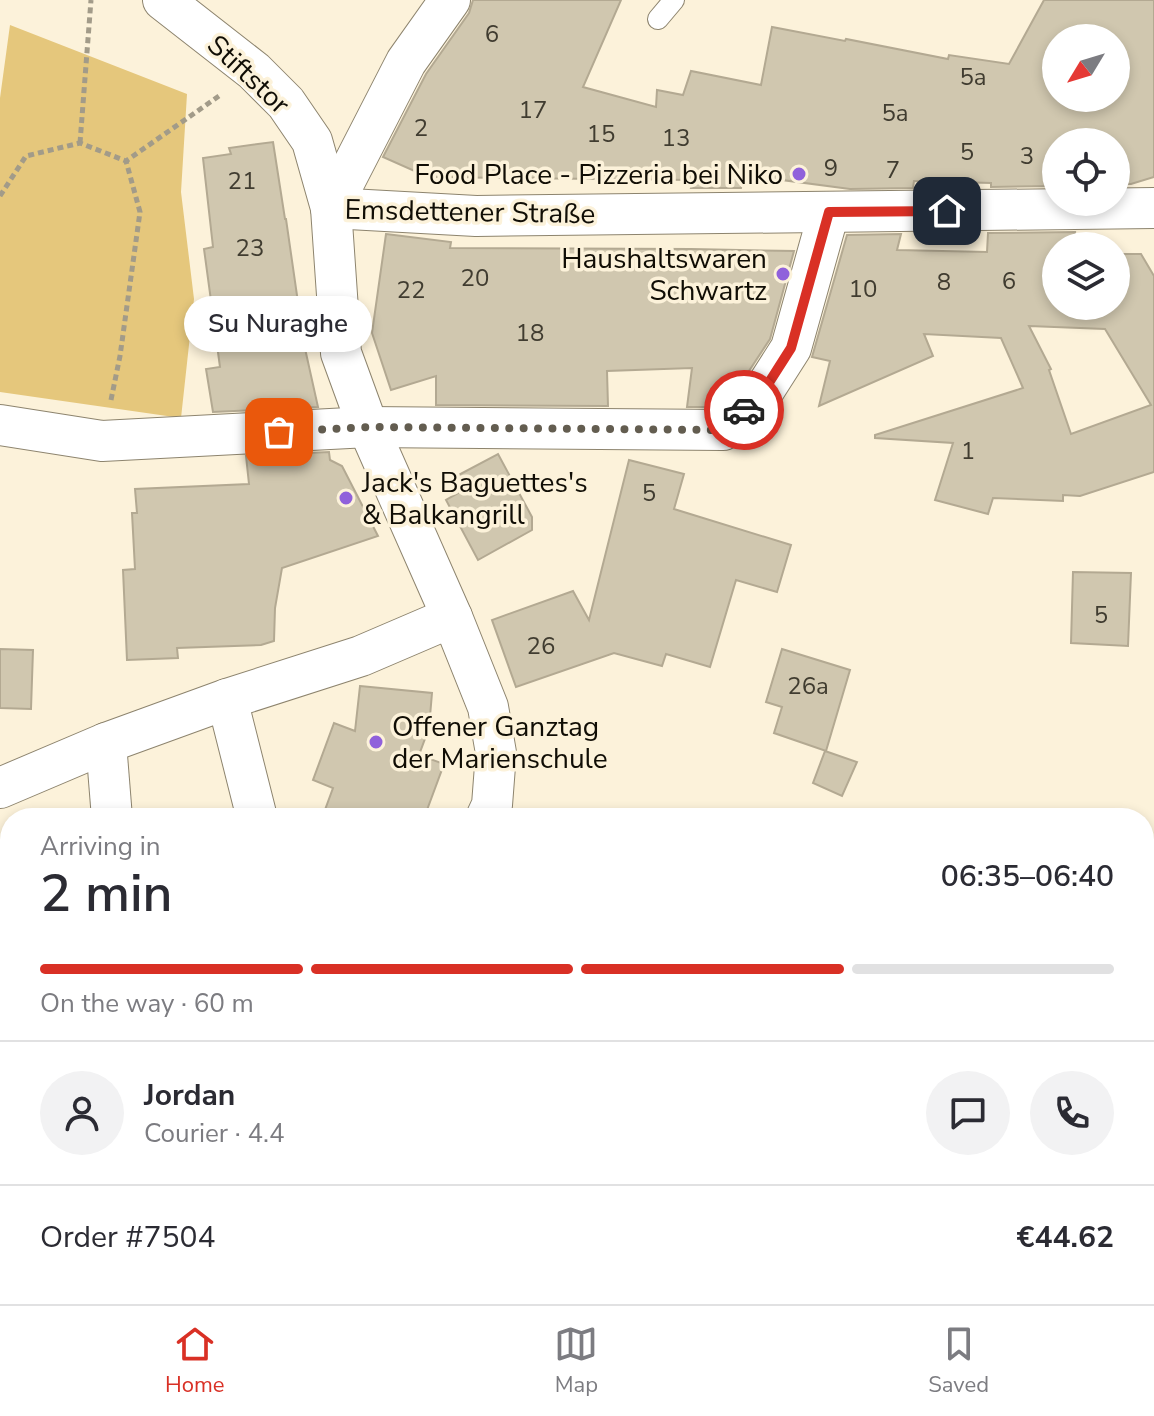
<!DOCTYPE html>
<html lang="en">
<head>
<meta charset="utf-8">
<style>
  :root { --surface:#fff; --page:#f2f2f3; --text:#2b2b33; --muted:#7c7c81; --line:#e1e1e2; --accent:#d93025 }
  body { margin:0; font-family:"Nunito Sans",sans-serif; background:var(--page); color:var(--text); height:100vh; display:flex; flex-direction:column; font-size:30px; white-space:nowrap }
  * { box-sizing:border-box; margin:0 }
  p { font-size:26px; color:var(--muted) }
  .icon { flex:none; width:44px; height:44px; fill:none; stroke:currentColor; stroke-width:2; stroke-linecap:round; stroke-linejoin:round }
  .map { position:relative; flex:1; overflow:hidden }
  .side { position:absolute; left:0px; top:808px; width:1154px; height:496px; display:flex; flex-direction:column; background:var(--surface); border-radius:32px 32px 0 0; box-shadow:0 4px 12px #0003 }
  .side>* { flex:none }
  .needle { width:52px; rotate:232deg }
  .fabs { position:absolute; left:1042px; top:24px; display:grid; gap:16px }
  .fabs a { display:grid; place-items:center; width:88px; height:88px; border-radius:50%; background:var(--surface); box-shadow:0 4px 12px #0003; font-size:40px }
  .pin { position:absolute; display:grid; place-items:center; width:68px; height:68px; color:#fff; margin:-34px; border-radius:16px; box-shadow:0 4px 12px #0006 }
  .courier { position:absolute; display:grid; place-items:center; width:80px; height:80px; margin:-40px; border:6px solid #d93025; border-radius:50%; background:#fff; color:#222; box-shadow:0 2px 10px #0007 }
  .bubble { position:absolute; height:56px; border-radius:28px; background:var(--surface); box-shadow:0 4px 12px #0003; font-size:26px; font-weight:600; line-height:56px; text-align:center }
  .headline em { font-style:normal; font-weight:600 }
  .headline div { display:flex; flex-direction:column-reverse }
  .headline { display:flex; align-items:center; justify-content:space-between; height:136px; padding:0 40px }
  h1 { font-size:52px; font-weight:600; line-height:60px }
  .bar { display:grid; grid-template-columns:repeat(4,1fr); gap:12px 8px; align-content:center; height:96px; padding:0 40px }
  .bar i { height:10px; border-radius:6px; background:var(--line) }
  .bar .selected { background:var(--accent) }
  .bar p { grid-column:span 4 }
  .line { display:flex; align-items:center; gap:20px; padding:0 40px; border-top:2px solid var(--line) }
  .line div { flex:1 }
  .round { display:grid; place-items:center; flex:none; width:84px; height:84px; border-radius:42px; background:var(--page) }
  .menu { display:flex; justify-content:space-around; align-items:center; height:112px; border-top:2px solid var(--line); background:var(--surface); font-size:22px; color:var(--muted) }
  .menu a { display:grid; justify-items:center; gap:4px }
  .menu .selected { color:var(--accent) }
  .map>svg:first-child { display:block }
  .green { fill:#e5c77c }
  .building { fill:#d0c7af; stroke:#b3a992; stroke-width:2; fill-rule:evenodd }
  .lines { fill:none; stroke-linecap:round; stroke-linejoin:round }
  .service-casing { stroke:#8d846e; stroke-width:22 }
  .minor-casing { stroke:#8d846e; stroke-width:42 }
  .path { stroke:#a29b89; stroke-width:5; stroke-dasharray:6 4; stroke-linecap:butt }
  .service { stroke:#fff; stroke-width:20 }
  .minor { stroke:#fff; stroke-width:40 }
  .done { stroke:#635d50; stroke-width:8; stroke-dasharray:0 14.4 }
  .route { stroke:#d93025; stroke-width:10 }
  .poi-dot { fill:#9061db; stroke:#fcf2da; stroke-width:3 }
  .labels { text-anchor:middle; stroke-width:7; stroke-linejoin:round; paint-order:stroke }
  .number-label { font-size:24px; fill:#403c30 }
  .street-label { font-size:28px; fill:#100d05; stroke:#fcf2da }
  .poi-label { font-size:28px; fill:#100d05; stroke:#fcf2da; text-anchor:end }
</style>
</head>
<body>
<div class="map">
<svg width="1154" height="1304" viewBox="0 0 1154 1304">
  <rect width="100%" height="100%" fill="#fcf2da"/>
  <path class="green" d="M10,25L187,94L181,192L194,299L181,418L0,392V98Z"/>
  <g class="building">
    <path d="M473,0H621L583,87L656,107L657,90L683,95L691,71L761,85L772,27L845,41L846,39L948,59L949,55L1009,64L1044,0H1154V177L1131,184H1116V142H1056V186L991,187V183L914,181L913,188L850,189L744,175L741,188H691L693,180L428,177L383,157L426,74L469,13ZM1056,38H1116V98H1056Z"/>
    <path d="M273,142L285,219H286L304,344L318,407L213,412L206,369L220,367L204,249L213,247L203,158L231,154L229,148Z"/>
    <path d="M1075,232L1072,246H1056V306H1116V254H1141L1154,276V472L1080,496L1063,495V501L993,498L988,514L935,500L953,443L875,438V435L1023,388L1001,338L924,334L933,356L819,406L830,361L812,357L847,235L901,234L897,250L987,252L988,233ZM1029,326L1105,329L1151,405L1071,434L1049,370L1051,369Z"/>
    <path d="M386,234L451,242L450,248L691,249L794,251L770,339L743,380L714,407H687L692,368L607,371L608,406L436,405V376L391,390L372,333Z"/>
    <path d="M329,452L330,460L342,466L378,536L282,568L275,608L274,641L261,645L177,648L178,658L127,660L123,570L135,569L132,513H137L135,489L249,484L246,456Z"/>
    <path d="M498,454L532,517V530L478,560L446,500L458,493L451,479Z"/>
    <path d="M629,460L684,474L674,509L791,545L777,592L736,580L710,667L666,654L662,666L614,653L516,687L492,620L573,591L589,620Z"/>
    <path d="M1073,572L1131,573L1128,646L1071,643Z"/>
    <path d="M0,649L33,650L31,709L0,708Z"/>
    <path d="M782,649L850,670L826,751L774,733L782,707L766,702Z"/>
    <path d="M360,686L432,693L429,728L419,755L444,764L424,818H322L333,788L313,780L334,723L355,731Z"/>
    <path d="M825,751L857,762L842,796L813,783Z"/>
  </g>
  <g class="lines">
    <g class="service-casing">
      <g id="service">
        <path d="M658,19L674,0"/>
        <path d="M89,1304L92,1294"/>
      </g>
    </g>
    <g class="minor-casing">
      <g id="minor">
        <path d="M163,0L254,71L286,103L312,141L331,208L341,353L368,427L452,617L488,707L496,753L492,805L486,818"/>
        <path d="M331,208L476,216L1154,208"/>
        <path d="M331,208L406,62L450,0"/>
        <path d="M0,425L102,441L368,427L723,430L761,395L791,348L829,212"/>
        <path d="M227,699L257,818"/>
        <path d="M106,743L112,818"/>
        <path d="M0,788L106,743L227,699L361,656L452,617"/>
        <path d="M0,1143L10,1142"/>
        <path d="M605,1294L612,1304"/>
        <path d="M1091,1294L1097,1304"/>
      </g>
    </g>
    <g class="path">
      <path d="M80,143L91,0"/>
      <path d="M0,196L26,156L80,143L126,161L219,96"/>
      <path d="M111,400L120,356L140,212L126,161"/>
    </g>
    <use href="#service" class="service"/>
    <use href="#minor" class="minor"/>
  </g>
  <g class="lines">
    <path class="done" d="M279,432L368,427L723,430L744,410"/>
    <path class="route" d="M744,410L761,395L791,348L829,212L947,211"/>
  </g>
  <g class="poi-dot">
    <circle cx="799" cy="174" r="8"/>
    <circle cx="783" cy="274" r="8"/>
    <circle cx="346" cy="498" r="8"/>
    <circle cx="376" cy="742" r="8"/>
  </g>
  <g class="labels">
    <g class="number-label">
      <text x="492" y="42">6</text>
      <text x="973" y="85">5a</text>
      <text x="533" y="118">17</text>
      <text x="895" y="121">5a</text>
      <text x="421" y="136">2</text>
      <text x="601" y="142">15</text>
      <text x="676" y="146">13</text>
      <text x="967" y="160">5</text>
      <text x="1027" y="164">3</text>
      <text x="831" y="176">9</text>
      <text x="893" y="178">7</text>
      <text x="242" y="189">21</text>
      <text x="250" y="256">23</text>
      <text x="475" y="286">20</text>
      <text x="1009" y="289">6</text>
      <text x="944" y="290">8</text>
      <text x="863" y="297">10</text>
      <text x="411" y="298">22</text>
      <text x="530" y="341">18</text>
      <text x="968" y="459">1</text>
      <text x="649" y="501">5</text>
      <text x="1101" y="623">5</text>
      <text x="541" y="654">26</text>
      <text x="808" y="694">26a</text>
    </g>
    <g class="street-label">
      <text transform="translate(249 74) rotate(43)" y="10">Stiftstor</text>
      <text transform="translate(470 211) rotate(1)" y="10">Emsdettener Straße</text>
    </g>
    <g class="poi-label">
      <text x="783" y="184">Food Place - Pizzeria bei Niko</text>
      <text x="767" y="268">Haushaltswaren<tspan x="767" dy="32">Schwartz</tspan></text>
      <text x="362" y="492" text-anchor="start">Jack's Baguettes's<tspan x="362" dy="32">&amp; Balkangrill</tspan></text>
      <text x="392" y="736" text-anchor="start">Offener Ganztag<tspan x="392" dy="32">der Marienschule</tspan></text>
    </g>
  </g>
</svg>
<div class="fabs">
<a><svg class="needle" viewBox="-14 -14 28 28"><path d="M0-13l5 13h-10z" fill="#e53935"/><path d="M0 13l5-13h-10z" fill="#7c7c81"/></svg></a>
<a><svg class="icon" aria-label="locate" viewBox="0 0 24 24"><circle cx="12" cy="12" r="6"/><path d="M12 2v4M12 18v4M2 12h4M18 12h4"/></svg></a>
<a><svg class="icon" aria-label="layers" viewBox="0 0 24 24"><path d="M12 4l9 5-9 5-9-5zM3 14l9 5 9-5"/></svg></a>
</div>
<div class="pin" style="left:279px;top:432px;background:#ea580c"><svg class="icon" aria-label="bag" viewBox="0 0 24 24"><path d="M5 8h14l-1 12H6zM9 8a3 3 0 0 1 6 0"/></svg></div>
<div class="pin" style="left:947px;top:211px;background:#1f2937"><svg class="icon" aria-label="home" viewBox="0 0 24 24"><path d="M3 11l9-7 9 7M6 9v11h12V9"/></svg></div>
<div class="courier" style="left:744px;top:410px"><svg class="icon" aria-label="car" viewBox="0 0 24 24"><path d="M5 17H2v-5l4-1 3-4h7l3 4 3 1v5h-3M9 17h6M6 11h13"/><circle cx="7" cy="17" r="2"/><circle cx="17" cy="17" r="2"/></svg></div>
<div class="bubble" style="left:184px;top:296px;width:188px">Su Nuraghe</div>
<section class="side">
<div class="headline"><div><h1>2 min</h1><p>Arriving in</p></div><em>06:35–06:40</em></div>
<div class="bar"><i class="selected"></i><i class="selected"></i><i class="selected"></i><i></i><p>On the way · 60 m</p></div>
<div class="line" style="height:144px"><a class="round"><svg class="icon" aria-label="person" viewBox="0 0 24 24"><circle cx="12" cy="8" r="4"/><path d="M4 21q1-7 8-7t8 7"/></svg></a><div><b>Jordan</b><p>Courier · 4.4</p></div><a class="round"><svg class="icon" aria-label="chat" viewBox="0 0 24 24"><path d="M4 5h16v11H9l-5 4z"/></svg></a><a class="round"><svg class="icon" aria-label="phone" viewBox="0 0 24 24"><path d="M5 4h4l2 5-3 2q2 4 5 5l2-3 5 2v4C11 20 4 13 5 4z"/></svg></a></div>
<div class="line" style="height:104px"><div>Order #7504</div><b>€44.62</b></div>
</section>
</div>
<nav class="menu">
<a class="selected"><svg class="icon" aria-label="home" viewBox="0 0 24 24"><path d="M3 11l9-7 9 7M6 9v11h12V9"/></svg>Home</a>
<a><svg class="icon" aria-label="map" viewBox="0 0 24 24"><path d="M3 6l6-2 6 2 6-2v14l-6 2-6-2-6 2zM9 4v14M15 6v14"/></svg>Map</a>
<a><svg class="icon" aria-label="saved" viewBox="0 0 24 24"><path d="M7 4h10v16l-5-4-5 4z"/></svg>Saved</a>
</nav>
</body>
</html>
